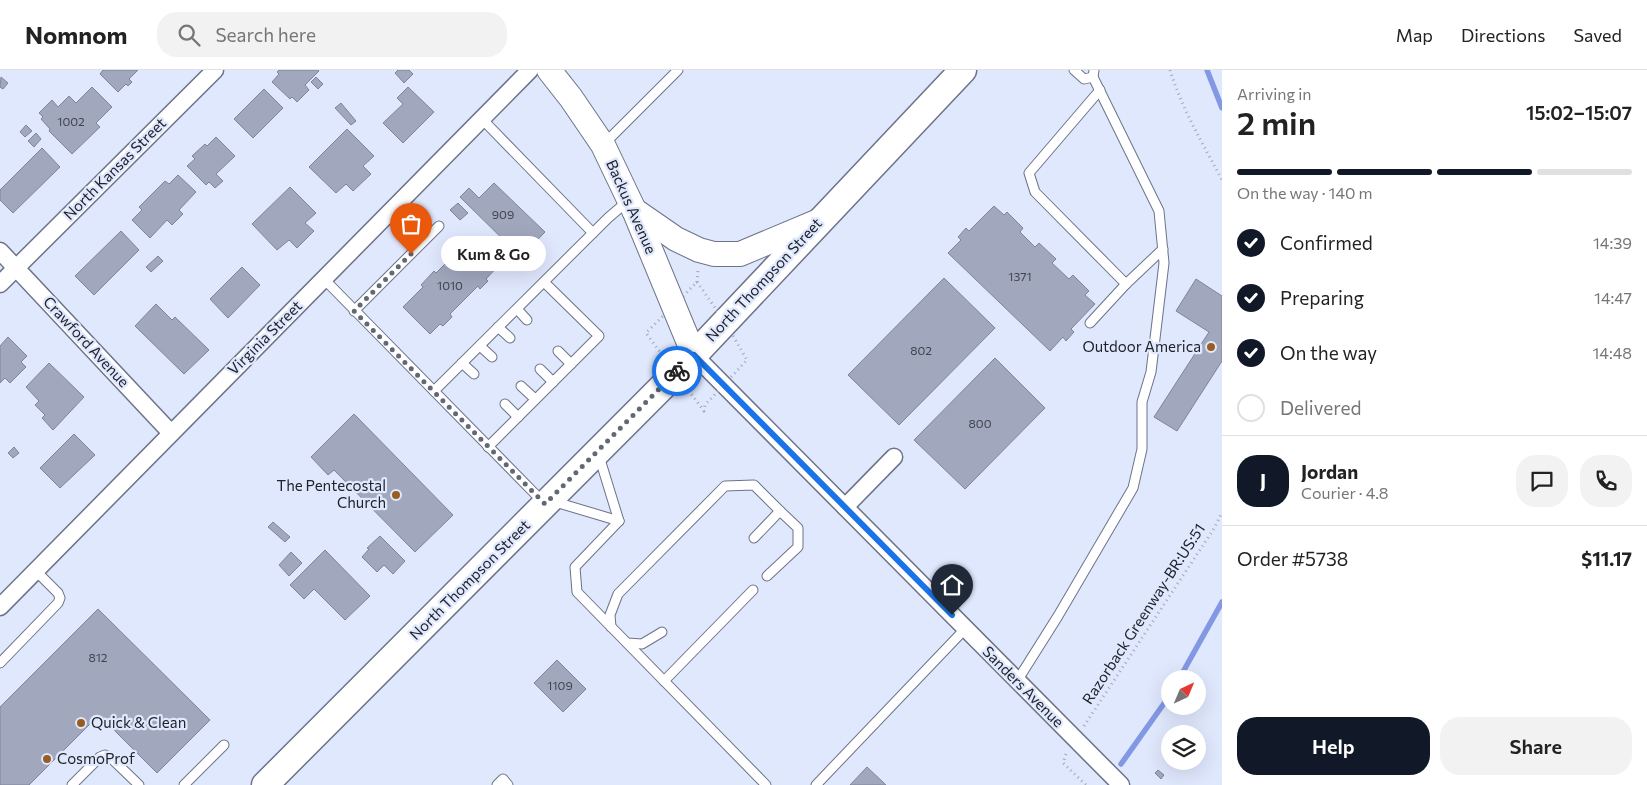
<!DOCTYPE html>
<html lang="en">
<head>
<meta charset="utf-8">
<style>
  :root { --surface:#fff; --page:#f2f2f2; --text:#222; --muted:#767676; --line:#e0e0e0; --accent:#111827 }
  body { margin:0; font-family:Commissioner,sans-serif; background:var(--page); color:var(--text); height:100vh; display:flex; flex-direction:column; font-size:19px; white-space:nowrap }
  * { box-sizing:border-box; margin:0 }
  p { font-size:16px; color:var(--muted) }
  .icon { flex:none; width:28px; height:28px; fill:none; stroke:currentColor; stroke-width:2; stroke-linecap:round; stroke-linejoin:round }
  .map { position:relative; flex:1; overflow:hidden }
  .sheet { display:flex; flex-direction:column; background:var(--surface); width:425px }
  .sheet>* { flex:none }
  .needle { width:32px; rotate:44deg }
  .buttons { position:absolute; left:1161px; top:600px; display:grid; gap:10px }
  .buttons a { display:grid; place-items:center; width:45px; height:45px; border-radius:50%; background:var(--surface); box-shadow:0 5px 20px #0002; font-size:25px }
  .pin { position:absolute; display:grid; place-items:center; width:42px; height:42px; color:#fff; margin:-51px -21px; border-radius:50% 50% 50% 0; rotate:-45deg; box-shadow:0 0 5px #0007 }
  .pin .icon { rotate:45deg }
  .courier { position:absolute; display:grid; place-items:center; width:50px; height:50px; margin:-25px; border:4px solid #1a73e8; border-radius:50%; background:#fff; color:#222; box-shadow:0 1px 6px #0007 }
  .bubble { position:absolute; height:35px; border-radius:18px; background:var(--surface); box-shadow:0 5px 20px #0002; font-size:16px; font-weight:600; line-height:35px; text-align:center }
  .overview em { font-style:normal; font-weight:600 }
  .overview div { display:flex; flex-direction:column-reverse }
  .overview { display:flex; align-items:center; justify-content:space-between; height:85px; padding:0 15px }
  h1 { font-size:32px; font-weight:600; line-height:38px }
  .bar { display:grid; grid-template-columns:repeat(4,1fr); gap:8px 5px; align-content:center; height:60px; padding:0 15px }
  .bar i { height:6px; border-radius:4px; background:var(--line) }
  .bar .active { background:var(--accent) }
  .bar p { grid-column:span 4 }
  .line { display:flex; align-items:center; gap:12px; padding:0 15px; border-top:1px solid var(--line) }
  .line div { flex:1 }
  .round { display:grid; place-items:center; flex:none; width:52px; height:52px; border-radius:20px; background:var(--page) }
  ol { padding:0 15px; list-style:none }
  li { display:flex; align-items:center; gap:15px; height:55px }
  li p { margin-inline-start:auto }
  li .icon { padding:5px; border-radius:50%; background:var(--accent); color:#fff; stroke-width:4 }
  li:last-child { color:var(--muted) }
  li i { width:28px; height:28px; border:2px solid var(--line); border-radius:50% }
  .cta { display:flex; gap:10px; margin-top:auto; padding:10px 15px }
  .cta a { flex:1; height:58px; border-radius:20px; background:var(--accent); color:#fff; font-size:20px; font-weight:600; line-height:58px; text-align:center }
  .cta a+a { background:var(--page); color:var(--text) }
  header { display:flex; align-items:center; gap:30px; box-sizing:border-box; height:70px; padding:0 25px; background:var(--surface); border-bottom:1px solid var(--line) }
  header strong { font-size:24px }
  nav { display:flex; gap:28px; margin-inline-start:auto; font-size:18px }
  .search { width:350px; height:45px; background:var(--page); display:flex; align-items:center; gap:12px; box-sizing:border-box; padding:0 18px; border-radius:20px; color:var(--muted); font-size:19px }
  main { display:flex; flex:1; min-height:0 }
  .map>svg:first-child { display:block }
  .lines { fill:none; stroke-linecap:round; stroke-linejoin:round }
  .stream { stroke:#8398e2; stroke-width:5.5 }
  .building { fill:#a1a8be; stroke:#7e8499 }
  .lane-casing { stroke:#6d7388; stroke-width:11 }
  .street-casing { stroke:#6d7388; stroke-width:19 }
  .secondary-casing { stroke:#6d7388; stroke-width:26 }
  .primary-casing { stroke:#6d7388; stroke-width:29 }
  .path { stroke:#a1a7b8; stroke-width:3; stroke-dasharray:1 4; stroke-linecap:butt }
  .lane { stroke:#fff; stroke-width:9 }
  .street { stroke:#fff; stroke-width:16 }
  .secondary { stroke:#fff; stroke-width:24 }
  .primary { stroke:#fff; stroke-width:26 }
  .done { stroke:#636875; stroke-width:5; stroke-dasharray:0 9 }
  .route { stroke:#1a73e8; stroke-width:6 }
  .poi-dot { fill:#9a5d21; stroke:#e0e8fe; stroke-width:2 }
  .labels { text-anchor:middle; stroke-width:4.5; stroke-linejoin:round; paint-order:stroke }
  .number-label { font-size:12px; fill:#404450 }
  .street-label { font-size:15px; fill:#20232b; stroke:#e0e8fe }
  .poi-label { font-size:15px; fill:#20232b; stroke:#e0e8fe; text-anchor:end }
</style>
</head>
<body>
<header>
<strong>Nomnom</strong>
<div class="search"><svg class="icon" aria-label="search" viewBox="0 0 24 24"><circle cx="10" cy="10" r="6"/><path d="M15 15l6 6"/></svg>Search here</div>
<nav><a>Map</a><a>Directions</a><a>Saved</a></nav>
</header>
<main>
<div class="map">
<svg width="1222" height="715" viewBox="0 0 1222 715">
  <rect width="100%" height="100%" fill="#e0e8fe"/>
  <g class="lines">
    <g class="stream">
      <path d="M1207,0L1222,38"/>
      <path d="M1179,609L1222,532"/>
      <path d="M1121,694L1170,625"/>
    </g>
  </g>
  <g class="building">
    <path d="M103,0H138L129,9L132,12L128,16L126,14L118,22L100,4Z"/>
    <path d="M279,0H318L319,1L305,15L309,20L297,32L292,27L290,29L272,12L279,4L277,2Z"/>
    <path d="M398,0H409L413,4L404,13L395,3Z"/>
    <path d="M1,7L8,13L3,19L0,17Z"/>
    <path d="M316,7L323,14L318,19L311,12Z"/>
    <path d="M92,17L112,37L96,53L100,57L72,84L49,61L50,59L41,49L43,47L39,43L52,30L58,37L69,26L76,33Z"/>
    <path d="M408,17L434,42L403,73L383,53L403,34L397,28Z"/>
    <path d="M264,19L283,38L253,68L234,49Z"/>
    <path d="M341,33L356,51L351,55L335,38Z"/>
    <path d="M26,55L32,61L25,67L20,62Z"/>
    <path d="M347,59L374,86L363,96L371,104L353,121L346,114L336,123L309,97Z"/>
    <path d="M36,63L41,69L34,77L28,71Z"/>
    <path d="M216,67L235,86L216,104L223,111L215,118L209,112L206,115L187,96L195,89L192,86L205,74L207,76Z"/>
    <path d="M42,78L60,97L13,143L0,130V120Z"/>
    <path d="M178,105L196,122L179,140L183,144L172,155L167,150L150,168L132,150L142,140L139,137L165,111L169,114Z"/>
    <path d="M494,113L545,162L521,187L460,127L469,118L479,128Z"/>
    <path d="M290,117L316,143L305,153L314,161L297,178L289,170L277,180L252,154Z"/>
    <path d="M458,133L468,143L460,150L450,140Z"/>
    <path d="M994,136L1004,145L1007,142L1023,158L1020,162L1035,177L1039,173L1056,189L1052,193L1069,209L1073,205L1089,221L1085,225L1095,234L1071,259L1074,262L1066,271L1063,267L1050,281L948,183L961,170L958,167L966,158L969,161Z"/>
    <path d="M121,161L139,180L94,225L75,206Z"/>
    <path d="M471,168L499,195L486,209L488,211L480,219L478,216L450,244L452,247L443,256L440,254L430,264L403,237L423,217L421,215L434,201L436,203Z"/>
    <path d="M158,186L163,191L151,202L146,197Z"/>
    <path d="M242,197L260,215L228,248L210,229Z"/>
    <path d="M944,208L995,258L899,355L848,305Z"/>
    <path d="M1196,209L1222,226V291L1177,361L1154,347L1209,262L1176,241Z"/>
    <path d="M156,234L172,250L175,247L209,280L184,304L135,256Z"/>
    <path d="M8,267L27,286L21,292L26,297L10,313L5,308L0,313V276Z"/>
    <path d="M995,288L1045,338L965,419L914,370Z"/>
    <path d="M49,293L84,327L53,360L42,348L45,345L35,335L39,331L26,317Z"/>
    <path d="M354,344L453,445L415,482L334,400L328,405L311,387Z"/>
    <path d="M74,364L95,385L60,418L40,398Z"/>
    <path d="M14,377L19,383L13,388L8,383Z"/>
    <path d="M273,452L290,467L285,472L268,457Z"/>
    <path d="M380,466L405,491L393,504L384,495L377,502L362,487L369,479L367,478Z"/>
    <path d="M325,480L370,526L345,550L314,519L304,529L290,515Z"/>
    <path d="M291,482L302,493L289,506L279,495Z"/>
    <path d="M98,539L210,650L157,703L99,645L29,715H0V637Z"/>
    <path d="M557,590L586,619L563,642L534,613Z"/>
    <path d="M867,697L886,715H850Z"/>
    <path d="M1158,700L1164,705L1161,709L1155,703Z"/>
  </g>
  <g class="lines">
    <g class="lane-casing">
      <g id="lane">
        <path d="M1074,0L1084,9L1093,7L1094,0"/>
        <path d="M1100,20L1029,103L1035,122L1126,214L1163,179"/>
        <path d="M482,49L593,163"/>
        <path d="M603,75L678,0"/>
        <path d="M324,209L544,433"/>
        <path d="M517,239L527,250"/>
        <path d="M354,241L439,156"/>
        <path d="M1090,253L1126,214"/>
        <path d="M498,257L510,268"/>
        <path d="M480,276L492,287"/>
        <path d="M558,281L571,294"/>
        <path d="M462,293L474,304"/>
        <path d="M540,299L553,312"/>
        <path d="M521,316L535,329"/>
        <path d="M434,321L608,148L629,130"/>
        <path d="M505,334L518,347"/>
        <path d="M488,377L599,266L544,212"/>
        <path d="M599,386L619,451"/>
        <path d="M552,431L619,451"/>
        <path d="M619,451L575,497L577,522L766,715"/>
        <path d="M754,468L780,441L798,458V477L767,506"/>
        <path d="M611,557L610,545L618,524L725,416L754,415L780,441"/>
        <path d="M627,573L642,574L662,562"/>
        <path d="M0,593L58,533L60,528L58,523L36,501"/>
        <path d="M664,611L753,520"/>
        <path d="M1017,611L1058,546L1133,418L1142,379V332L1151,302L1164,193L1159,141L1093,7"/>
        <path d="M72,715L100,687L105,685L111,688L139,715"/>
        <path d="M184,715L224,675"/>
        <path d="M497,715L503,709L508,715"/>
        <path d="M816,715L965,559"/>
      </g>
    </g>
    <g class="street-casing">
      <g id="street">
        <path d="M0,181L171,363"/>
        <path d="M0,214L215,0"/>
        <path d="M694,285L1121,715"/>
        <path d="M845,437L894,387"/>
        <path d="M0,537L530,0"/>
      </g>
    </g>
    <g class="secondary-casing">
      <g id="secondary">
        <path d="M549,0L571,28L603,75L634,140L694,285"/>
        <path d="M634,140L676,169L699,180L714,184H740L821,150"/>
      </g>
    </g>
    <g class="primary-casing">
      <path id="primary" d="M265,715L694,285L963,0"/>
    </g>
    <g class="path">
      <path d="M1170,0C1182,39 1203,74 1222,110"/>
      <path d="M697,212L725,252L747,290L705,335L704,341L646,263Z"/>
      <path d="M697,212L698,200"/>
      <path d="M1084,656L1215,457L1222,442"/>
      <path d="M1066,684L1063,693L1086,715"/>
    </g>
    <use href="#lane" class="lane"/>
    <use href="#street" class="street"/>
    <use href="#secondary" class="secondary"/>
    <use href="#primary" class="primary"/>
  </g>
  <g class="lines">
    <path class="done" d="M411,184L354,241L545,434L677,301"/>
    <path class="route" d="M677,301L694,285L952,545"/>
  </g>
  <g class="poi-dot">
    <circle cx="1211" cy="277" r="5"/>
    <circle cx="396" cy="425" r="5"/>
    <circle cx="81" cy="653" r="5"/>
    <circle cx="47" cy="689" r="5"/>
  </g>
  <g class="labels">
    <g class="number-label">
      <text x="71" y="56">1002</text>
      <text x="503" y="149">909</text>
      <text x="1020" y="211">1371</text>
      <text x="450" y="220">1010</text>
      <text x="921" y="285">802</text>
      <text x="980" y="358">800</text>
      <text x="98" y="592">812</text>
      <text x="560" y="620">1109</text>
    </g>
    <g class="street-label">
      <text transform="translate(115 99) rotate(-45)" y="5">North Kansas Street</text>
      <text transform="translate(631 137) rotate(66)" y="5">Backus Avenue</text>
      <text transform="translate(764 210) rotate(-47)" y="5">North Thompson Street</text>
      <text transform="translate(265 268) rotate(-45)" y="5">Virginia Street</text>
      <text transform="translate(86 272) rotate(47)" y="5">Crawford Avenue</text>
      <text transform="translate(470 510) rotate(-45)" y="5">North Thompson Street</text>
      <text transform="translate(1144 544) rotate(-57)" y="5">Razorback Greenway-BR:US:51</text>
      <text transform="translate(1023 617) rotate(45)" y="5">Sanders Avenue</text>
    </g>
    <g class="poi-label">
      <text x="1201" y="282">Outdoor America</text>
      <text x="386" y="421">The Pentecostal<tspan x="386" dy="17">Church</tspan></text>
      <text x="91" y="658" text-anchor="start">Quick &amp; Clean</text>
      <text x="57" y="694" text-anchor="start">CosmoProf</text>
    </g>
  </g>
</svg>
<div class="buttons">
<a><svg class="needle" viewBox="-14 -14 28 28"><path d="M0-13l5 13h-10z" fill="#e53935"/><path d="M0 13l5-13h-10z" fill="#767676"/></svg></a>
<a><svg class="icon" aria-label="layers" viewBox="0 0 24 24"><path d="M12 4l9 5-9 5-9-5zM3 14l9 5 9-5"/></svg></a>
</div>
<div class="pin" style="left:411px;top:184px;background:#ea580c"><svg class="icon" aria-label="bag" viewBox="0 0 24 24"><path d="M5 8h14l-1 12H6zM9 8a3 3 0 0 1 6 0"/></svg></div>
<div class="pin" style="left:952px;top:545px;background:#1f2937"><svg class="icon" aria-label="home" viewBox="0 0 24 24"><path d="M3 11l9-7 9 7M6 9v11h12V9"/></svg></div>
<div class="courier" style="left:677px;top:301px"><svg class="icon" aria-label="bike" viewBox="0 0 24 24"><circle cx="6" cy="16" r="4"/><circle cx="18" cy="16" r="4"/><path d="M6 16l4-8h5l3 8M10 8l3 8H6M13 5h3"/></svg></div>
<div class="bubble" style="left:441px;top:166px;width:105px">Kum &amp; Go</div>
</div>
<section class="sheet">
<div class="overview"><div><h1>2 min</h1><p>Arriving in</p></div><em>15:02–15:07</em></div>
<div class="bar"><i class="active"></i><i class="active"></i><i class="active"></i><i></i><p>On the way · 140 m</p></div>
<ol>
<li><svg class="icon" aria-label="check" viewBox="0 0 24 24"><path d="M5 12l5 5 9-10"/></svg>Confirmed<p>14:39</p></li>
<li><svg class="icon" aria-label="check" viewBox="0 0 24 24"><path d="M5 12l5 5 9-10"/></svg>Preparing<p>14:47</p></li>
<li><svg class="icon" aria-label="check" viewBox="0 0 24 24"><path d="M5 12l5 5 9-10"/></svg>On the way<p>14:48</p></li>
<li><i></i>Delivered</li>
</ol>
<div class="line" style="height:90px"><b class="round" style="background:var(--accent);color:#fff">J</b><div><b>Jordan</b><p>Courier · 4.8</p></div><a class="round"><svg class="icon" aria-label="chat" viewBox="0 0 24 24"><path d="M4 5h16v11H9l-5 4z"/></svg></a><a class="round"><svg class="icon" aria-label="phone" viewBox="0 0 24 24"><path d="M5 4h4l2 5-3 2q2 4 5 5l2-3 5 2v4C11 20 4 13 5 4z"/></svg></a></div>
<div class="line" style="height:65px"><div>Order #5738</div><b>$11.17</b></div>
<div class="cta"><a>Help</a><a>Share</a></div>
</section>
</main>
</body>
</html>
